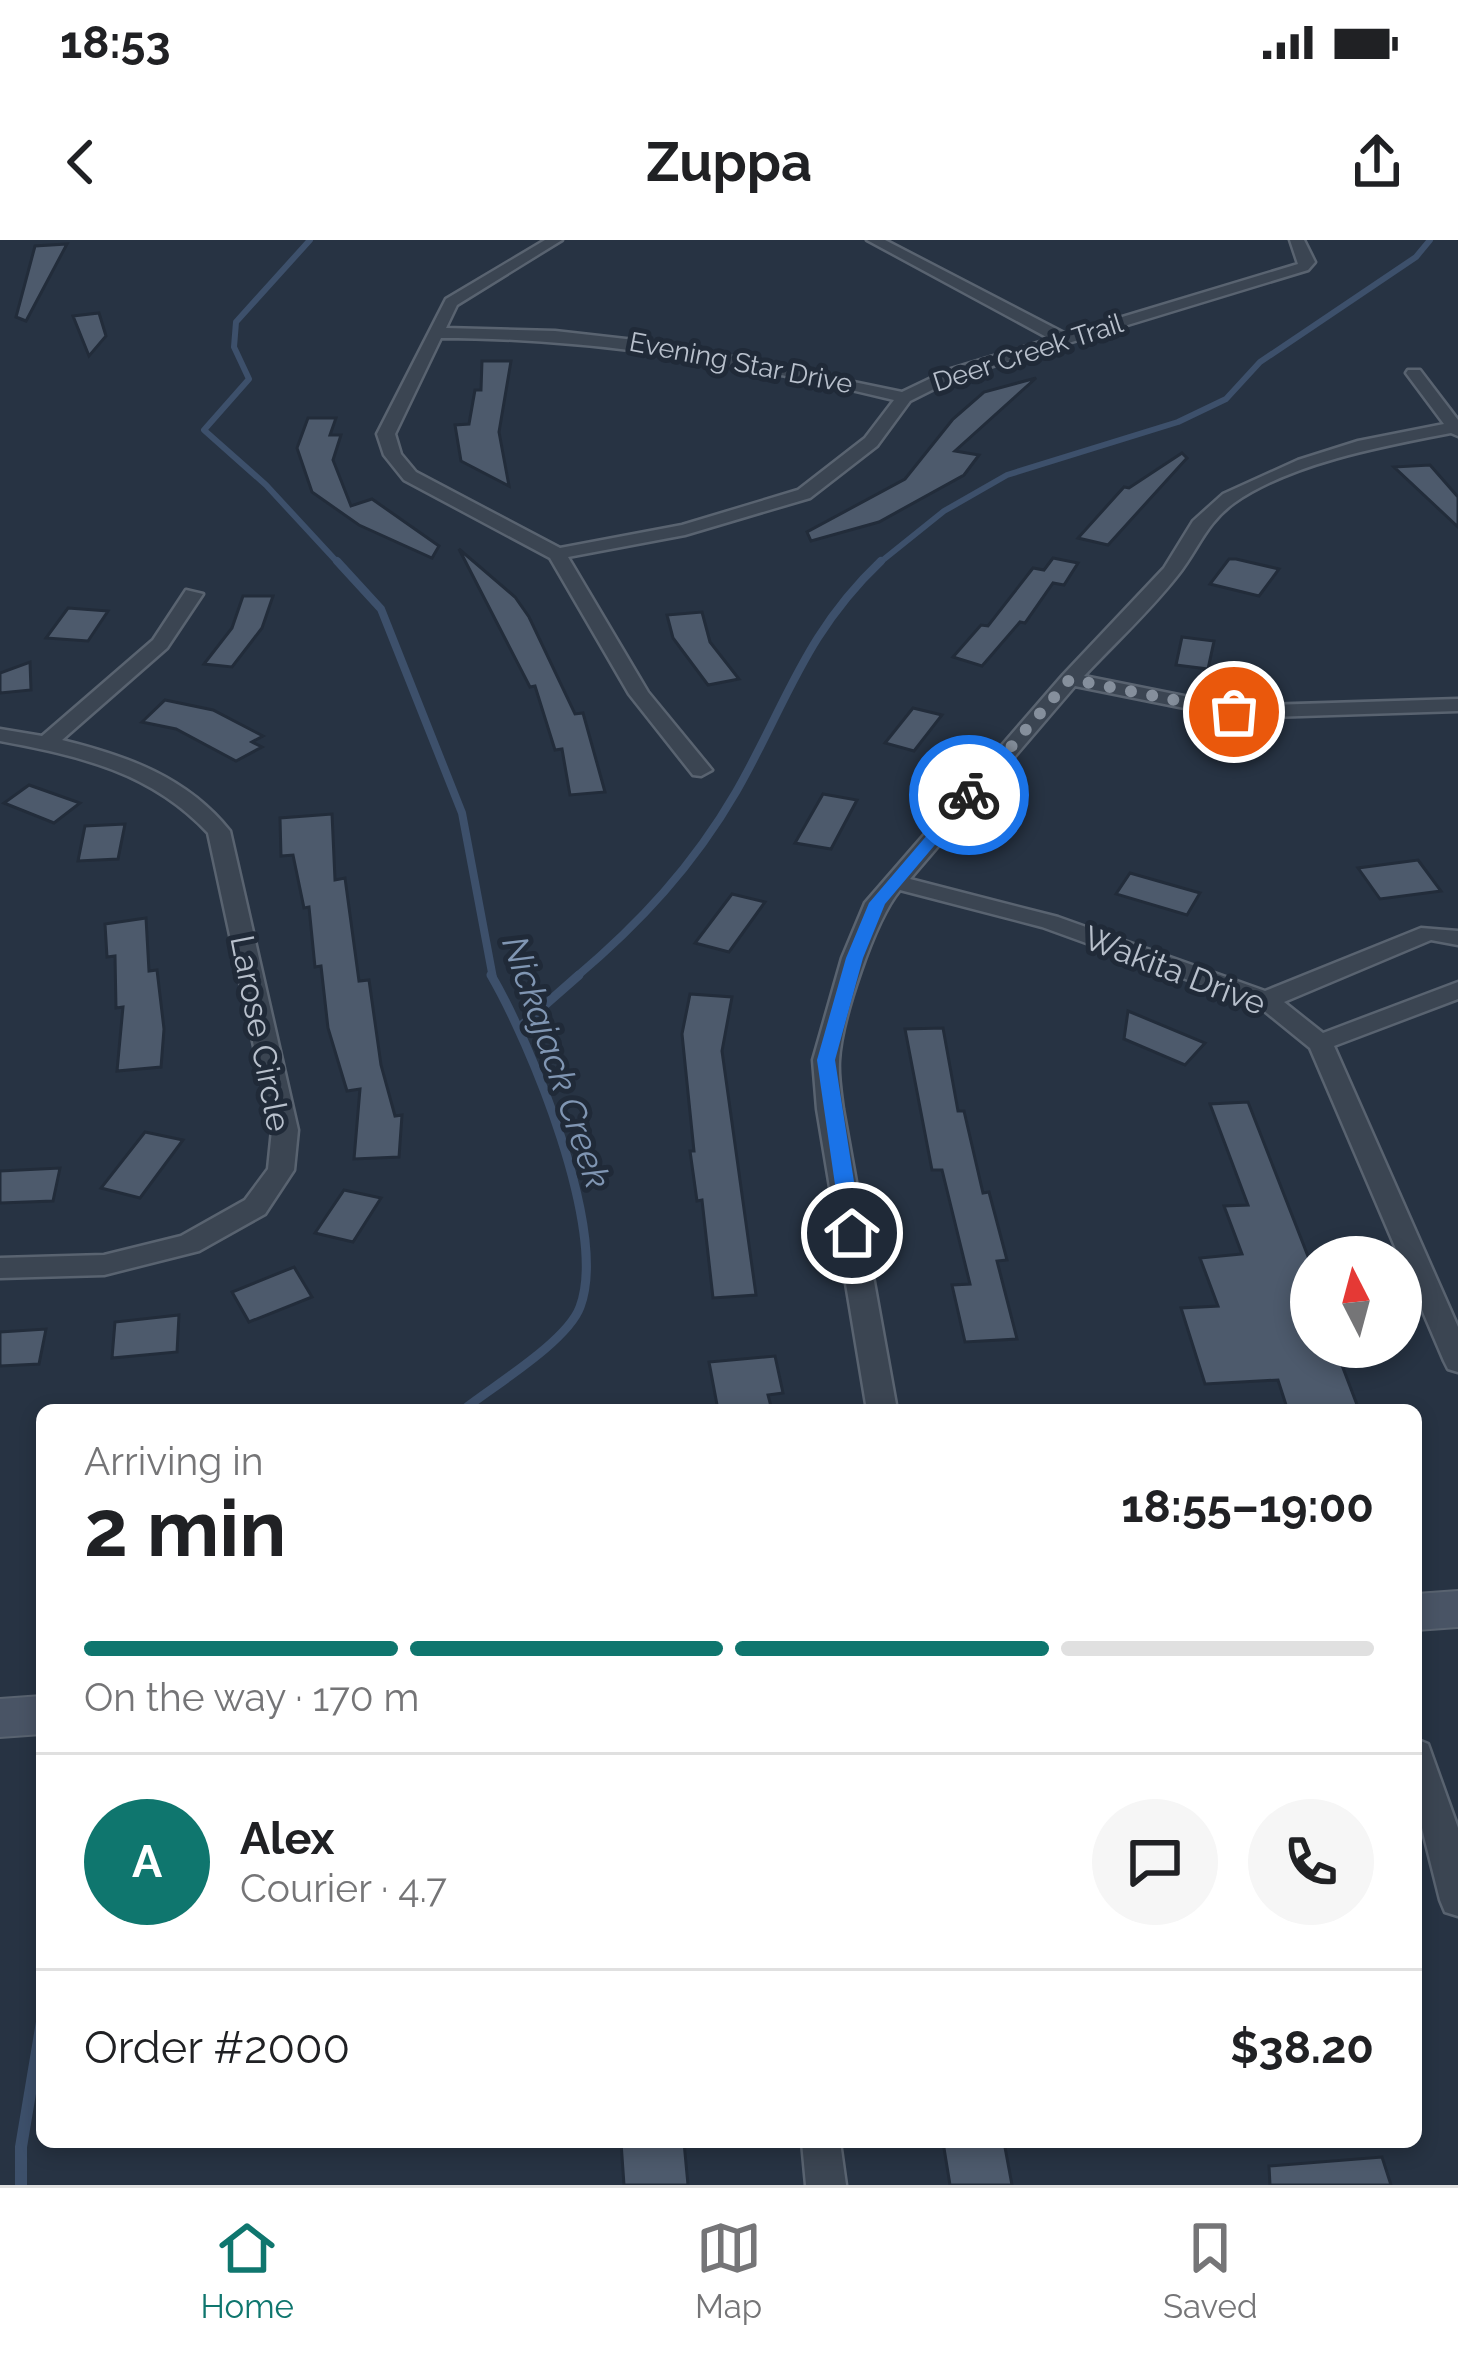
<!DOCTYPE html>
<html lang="en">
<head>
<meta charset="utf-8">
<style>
  :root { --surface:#fff; --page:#f6f6f6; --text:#202124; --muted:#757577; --line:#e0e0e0; --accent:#0f766e }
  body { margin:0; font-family:Raleway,sans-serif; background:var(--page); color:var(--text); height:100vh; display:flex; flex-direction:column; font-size:45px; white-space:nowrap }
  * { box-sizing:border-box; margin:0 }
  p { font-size:39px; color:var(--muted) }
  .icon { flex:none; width:66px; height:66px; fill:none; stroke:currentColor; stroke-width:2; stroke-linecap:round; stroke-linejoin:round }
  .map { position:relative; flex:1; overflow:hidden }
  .drawer { position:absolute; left:36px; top:1164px; width:1386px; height:744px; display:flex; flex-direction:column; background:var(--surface); border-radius:18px; box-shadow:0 6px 18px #0003 }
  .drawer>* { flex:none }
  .needle { width:78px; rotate:354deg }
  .buttons { position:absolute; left:1290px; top:996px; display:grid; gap:24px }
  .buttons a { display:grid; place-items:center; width:132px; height:132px; border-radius:50%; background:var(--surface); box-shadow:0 6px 18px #0003; font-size:60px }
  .pin { position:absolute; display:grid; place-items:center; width:102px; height:102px; color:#fff; margin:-51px; border:6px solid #fff; border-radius:50%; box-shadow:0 3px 12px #0007 }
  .courier { position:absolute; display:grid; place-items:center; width:120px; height:120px; margin:-60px; border:9px solid #1a73e8; border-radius:50%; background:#fff; color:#222; box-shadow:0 3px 15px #0007 }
  .summary em { font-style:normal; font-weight:700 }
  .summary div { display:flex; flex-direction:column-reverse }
  .summary { display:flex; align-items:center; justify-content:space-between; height:204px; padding:0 48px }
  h1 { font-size:78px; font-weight:700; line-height:90px }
  .bar { display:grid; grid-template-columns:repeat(4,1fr); gap:18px 12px; align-content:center; height:144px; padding:0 48px }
  .bar i { height:15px; border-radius:9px; background:var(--line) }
  .bar .on { background:var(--accent) }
  .bar p { grid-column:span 4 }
  .line { display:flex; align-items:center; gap:30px; padding:0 48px; border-top:3px solid var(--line) }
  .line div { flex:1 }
  .round { display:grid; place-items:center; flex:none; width:126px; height:126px; border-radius:63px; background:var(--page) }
  .status { display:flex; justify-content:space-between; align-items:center; height:84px; padding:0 60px; background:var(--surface); direction:ltr }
  .status svg { height:33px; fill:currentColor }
  header { display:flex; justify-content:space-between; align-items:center; height:156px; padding:0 48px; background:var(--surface); font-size:54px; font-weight:700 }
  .tab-bar { display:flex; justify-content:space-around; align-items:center; height:168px; border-top:3px solid var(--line); background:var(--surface); font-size:33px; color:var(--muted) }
  .tab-bar a { display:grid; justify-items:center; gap:6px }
  .tab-bar .on { color:var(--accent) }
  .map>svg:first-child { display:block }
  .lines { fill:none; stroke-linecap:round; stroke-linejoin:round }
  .stream-far3 { stroke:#3d506b; stroke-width:6 }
  .stream-far2 { stroke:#3d506b; stroke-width:8 }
  .stream-far1 { stroke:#3d506b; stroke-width:9 }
  .stream { stroke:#3d506b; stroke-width:12 }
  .building { fill:#4d5a6c; stroke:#222c3a; stroke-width:3 }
  .minor-casing { stroke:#596370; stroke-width:5 }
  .secondary-casing { stroke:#596370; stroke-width:4 }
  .minor { fill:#3b4552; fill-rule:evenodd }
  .secondary { fill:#495465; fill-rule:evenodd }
  .route { fill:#1a73e8 }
  .done { stroke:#858f9c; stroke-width:12; stroke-dasharray:0 21.6 }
  .labels { text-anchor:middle; stroke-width:10; stroke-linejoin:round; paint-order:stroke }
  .far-street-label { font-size:27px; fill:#b8c0cc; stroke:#202a38 }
  .street-label { font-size:33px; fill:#b8c0cc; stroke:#202a38 }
  .water-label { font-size:36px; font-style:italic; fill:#8096b3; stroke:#202a38 }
</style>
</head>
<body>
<div class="status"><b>18:53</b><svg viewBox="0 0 49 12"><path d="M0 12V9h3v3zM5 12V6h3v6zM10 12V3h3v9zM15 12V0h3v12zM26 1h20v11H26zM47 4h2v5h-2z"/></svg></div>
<header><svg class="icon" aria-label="back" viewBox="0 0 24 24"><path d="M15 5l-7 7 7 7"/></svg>Zuppa<svg class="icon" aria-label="share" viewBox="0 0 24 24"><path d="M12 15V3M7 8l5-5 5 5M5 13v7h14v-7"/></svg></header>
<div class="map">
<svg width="1458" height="1945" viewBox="0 0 1458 1945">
  <rect width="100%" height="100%" fill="#273343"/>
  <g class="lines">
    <g class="stream-far3">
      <path d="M310,0L236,82L234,107L249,139L204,190L266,245L339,324"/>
      <path d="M878,324L944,271L1007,235L1178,182L1226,159L1260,122L1416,17L1430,0"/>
    </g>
    <g class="stream-far2">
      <path d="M337,321L381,369L462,573L493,738"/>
      <path d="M575,738C640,683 693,626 736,552C786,465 804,394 881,321"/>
    </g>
    <g class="stream-far1">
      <path d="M521,786L579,735"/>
      <path d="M463,1170C493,1146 567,1102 580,1067C609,991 530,802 491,735"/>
    </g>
    <path class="stream" d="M21,1945V1907L42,1782"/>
  </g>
  <g class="building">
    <path d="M67,4L26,81L16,77L35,6Z"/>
    <path d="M99,73L106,96L89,116L73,76Z"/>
    <path d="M482,121H511L499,192L509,246L461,221L455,185L469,184L475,150H481Z"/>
    <path d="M1036,138L955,211L979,215L964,235L879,282L811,301L807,292L905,239L953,179L984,152Z"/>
    <path d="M308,178H336L330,195H341L333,220L351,266L372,259L439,306L432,318L359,285L312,252L297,208Z"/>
    <path d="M1182,213L1187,218L1108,305L1078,298L1124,247L1129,248Z"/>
    <path d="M1430,225L1458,257V287L1394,227Z"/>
    <path d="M459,309L515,357L529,377L575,474L583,473L605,552L570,555L562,509L555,510L535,446L530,447Z"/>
    <path d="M1053,318L1078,323L1064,345L1053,343L1025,383L1020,382L982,426L953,417L981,385L988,386L1033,328L1044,330Z"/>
    <path d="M1229,319H1236L1279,329L1259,356L1210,344Z"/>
    <path d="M243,356H273L262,388L232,427L204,424L232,388Z"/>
    <path d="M68,368L108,371L88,401L46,398Z"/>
    <path d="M702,372L710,402L739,439L708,445L673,398L667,375Z"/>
    <path d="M1182,397L1214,401L1208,429L1176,425Z"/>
    <path d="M30,422L31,450L0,453V433Z"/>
    <path d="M165,460L213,470L263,496L252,502L262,507L236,521L176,489L142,482Z"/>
    <path d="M913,468L942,475L914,511L885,503Z"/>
    <path d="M29,545L80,563L54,583L4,563Z"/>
    <path d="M823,554L857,560L831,609L795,603Z"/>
    <path d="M332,574L335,640L345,638L359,741L369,740L381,825L395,876L402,875L399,917L354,919L360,849L347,851L328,788L321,726L315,727L309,667L304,668L293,615L281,616L280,578Z"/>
    <path d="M125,584L118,619L78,621L85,586Z"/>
    <path d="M1418,620L1441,651L1380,659L1358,628Z"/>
    <path d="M1130,633L1200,653L1187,675L1116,654Z"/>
    <path d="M732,654L765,662L729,712L695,703Z"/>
    <path d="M146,678L149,731L157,730L164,789L161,827L117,831L123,767L116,768L115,716L107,717L105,684Z"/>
    <path d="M690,754L732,757L722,811L756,1055L713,1058L702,960L697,961L690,911H694L682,794Z"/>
    <path d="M1128,771L1205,803L1185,825L1124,799Z"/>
    <path d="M943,788L958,871H964L983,953L989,952L1007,1020L997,1021L1017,1099L965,1102L952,1045L970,1044L942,930H932L905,789Z"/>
    <path d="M1248,862L1311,1024V1107H1335L1359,1170L1287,1168L1278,1140L1205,1144L1181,1068L1218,1066L1200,1018L1242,1014L1224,966L1248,965L1210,864Z"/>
    <path d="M145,892L183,900L140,958L101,948Z"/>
    <path d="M60,928L53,961L0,963V931Z"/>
    <path d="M344,950L381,958L353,1002L315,993Z"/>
    <path d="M294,1027L312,1057L249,1082L232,1052Z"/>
    <path d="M179,1075L177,1112L112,1118L115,1082Z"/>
    <path d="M46,1089L39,1124L0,1126V1092Z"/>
    <path d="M775,1116L783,1153L768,1155L772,1170H718L709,1122Z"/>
    <path d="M621,1902H684L688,1945H624Z"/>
    <path d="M943,1902H1004L1012,1945H950Z"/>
    <path d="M1382,1917L1391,1945H1270L1269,1926Z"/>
  </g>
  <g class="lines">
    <g class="minor-casing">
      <g id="minor">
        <path d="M545,0H562L457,65L446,88L555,91L670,104L902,152L948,130L1050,99L867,0H885L1066,94L1298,24L1290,0H1304L1315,22L1308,30L960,136L910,161L877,206L810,258L685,295L568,317L648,452L712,530L701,536L693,535L629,454L550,318L404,240L384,215L377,194L446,59ZM441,98C596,98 744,124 894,160L865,198L798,250L682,285L560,308L416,232L401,214L395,194Z"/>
        <path d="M1408,130H1420L1458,180V196L1451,193C1383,206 1291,223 1234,263C1206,283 1198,310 1178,335C1150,371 1115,403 1084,436L1234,466L1458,459V471L1234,478L1075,446L910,639L1058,677L1265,751L1421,688L1458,691V705L1431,700L1284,762L1323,793L1458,742V759L1334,806L1458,1087V1132L1448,1129L1444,1121L1310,808L1257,765L1042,687L900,650C874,681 841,781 839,821C838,836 841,854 843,869L897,1170H867L817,869L813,820L842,718L865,663L1063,435L1164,328L1193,281L1223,254L1298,220L1358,201L1444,184L1406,133Z"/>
        <path d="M186,350L203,354L167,408L62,500C127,516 187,537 230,591L298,890L294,930L265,974L199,1011L104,1035L0,1038V1018L104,1015L181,996L245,960L268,929L272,890L208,593C151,532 80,516 0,501V489L42,496L153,400Z"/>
        <path d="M1416,1499L1428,1504L1458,1588V1676L1445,1672L1440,1660L1416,1564Z"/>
        <path d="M802,1902H840L846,1945H806Z"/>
      </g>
    </g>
    <g class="secondary-casing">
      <g id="secondary">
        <path d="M1458,1351V1387L1416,1390V1354Z"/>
        <path d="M42,1456V1494L0,1497V1459Z"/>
      </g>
    </g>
    <use href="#minor" class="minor"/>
    <use href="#secondary" class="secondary"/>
  </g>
  <path class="route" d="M964,552L977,555L885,664L863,718L835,820L862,993L852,1000L842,993L817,820L846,718L869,663Z"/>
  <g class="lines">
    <path class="done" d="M969,555L1070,439L1234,472"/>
  </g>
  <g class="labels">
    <g class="far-street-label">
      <text transform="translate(1028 113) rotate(-18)" y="9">Deer Creek Trail</text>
      <text transform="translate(741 123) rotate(11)" y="9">Evening Star Drive</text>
    </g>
    <g class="street-label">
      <text transform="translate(1175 730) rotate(21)" y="12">Wakita Drive</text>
      <text transform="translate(261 793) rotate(79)" y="12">Larose Circle</text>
    </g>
    <g class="water-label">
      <text transform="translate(557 822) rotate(71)" y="13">Nickajack Creek</text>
    </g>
  </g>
</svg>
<div class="buttons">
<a><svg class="needle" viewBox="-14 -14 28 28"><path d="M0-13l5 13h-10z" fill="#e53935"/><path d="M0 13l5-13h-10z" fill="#757577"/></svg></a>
</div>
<div class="pin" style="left:1234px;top:472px;background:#ea580c"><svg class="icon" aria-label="bag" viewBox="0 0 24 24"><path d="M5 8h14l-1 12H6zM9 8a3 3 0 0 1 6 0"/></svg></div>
<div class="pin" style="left:852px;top:993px;background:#1f2937"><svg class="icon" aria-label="home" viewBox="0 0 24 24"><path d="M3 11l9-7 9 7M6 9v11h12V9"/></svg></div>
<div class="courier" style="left:969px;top:555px"><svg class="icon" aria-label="bike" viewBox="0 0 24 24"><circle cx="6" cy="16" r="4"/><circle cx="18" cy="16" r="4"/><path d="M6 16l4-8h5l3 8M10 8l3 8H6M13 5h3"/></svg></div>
<section class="drawer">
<div class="summary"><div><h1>2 min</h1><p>Arriving in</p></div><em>18:55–19:00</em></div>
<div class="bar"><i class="on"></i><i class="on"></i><i class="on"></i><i></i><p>On the way · 170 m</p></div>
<div class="line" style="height:216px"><b class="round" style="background:var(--accent);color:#fff">A</b><div><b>Alex</b><p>Courier · 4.7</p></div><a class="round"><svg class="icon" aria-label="chat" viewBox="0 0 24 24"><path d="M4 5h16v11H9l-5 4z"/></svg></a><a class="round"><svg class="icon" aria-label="phone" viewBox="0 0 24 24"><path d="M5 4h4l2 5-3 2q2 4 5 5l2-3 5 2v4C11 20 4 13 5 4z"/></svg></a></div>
<div class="line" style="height:156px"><div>Order #2000</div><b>$38.20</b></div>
</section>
</div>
<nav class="tab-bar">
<a class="on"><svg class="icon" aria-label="home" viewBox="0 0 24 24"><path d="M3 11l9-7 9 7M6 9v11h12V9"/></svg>Home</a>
<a><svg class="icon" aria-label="map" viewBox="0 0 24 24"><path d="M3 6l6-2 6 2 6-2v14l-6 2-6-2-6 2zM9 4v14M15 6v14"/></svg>Map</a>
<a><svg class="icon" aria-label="saved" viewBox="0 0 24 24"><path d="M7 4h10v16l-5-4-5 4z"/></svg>Saved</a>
</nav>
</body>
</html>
